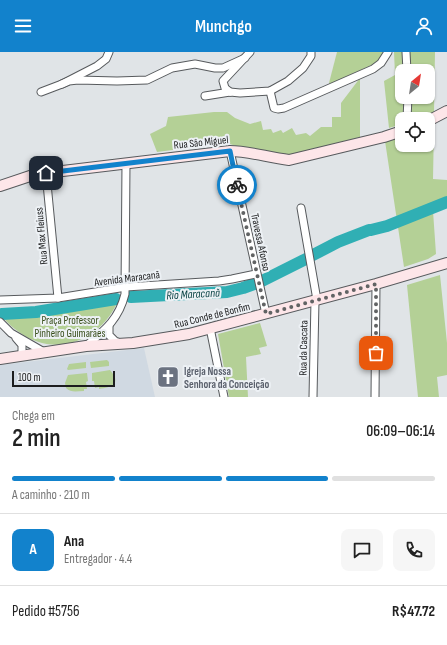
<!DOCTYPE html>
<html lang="pt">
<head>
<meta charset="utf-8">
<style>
  :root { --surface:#fff; --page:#f6f6f6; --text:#222; --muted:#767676; --line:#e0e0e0; --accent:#1282cc }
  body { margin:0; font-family:"Sofia Sans Condensed",sans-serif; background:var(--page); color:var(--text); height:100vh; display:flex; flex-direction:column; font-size:15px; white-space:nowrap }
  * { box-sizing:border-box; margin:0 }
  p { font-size:13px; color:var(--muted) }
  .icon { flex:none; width:22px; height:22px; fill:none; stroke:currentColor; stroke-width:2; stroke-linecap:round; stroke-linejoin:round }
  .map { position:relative; height:345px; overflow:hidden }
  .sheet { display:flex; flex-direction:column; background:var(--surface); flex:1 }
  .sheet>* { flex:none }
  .needle { width:26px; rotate:30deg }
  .tools { position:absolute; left:395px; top:12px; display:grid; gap:8px }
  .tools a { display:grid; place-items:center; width:40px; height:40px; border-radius:8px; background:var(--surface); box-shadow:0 1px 3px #0004; font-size:20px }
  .scale { position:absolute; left:12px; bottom:10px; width:103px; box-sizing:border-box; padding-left:4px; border:2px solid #1c1d1e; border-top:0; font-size:11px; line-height:14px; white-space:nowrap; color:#1c1d1e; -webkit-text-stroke:3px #edf1f5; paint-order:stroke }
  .pin { position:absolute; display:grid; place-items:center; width:34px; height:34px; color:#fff; margin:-17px; border-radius:8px; box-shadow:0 2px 6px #0006 }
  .courier { position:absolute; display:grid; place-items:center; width:40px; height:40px; margin:-20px; border:3px solid #1282cc; border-radius:50%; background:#fff; color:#222; box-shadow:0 1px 5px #0007 }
  .head em { font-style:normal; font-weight:600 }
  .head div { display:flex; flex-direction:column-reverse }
  .head { display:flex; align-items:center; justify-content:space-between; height:68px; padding:0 12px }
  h1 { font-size:26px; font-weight:600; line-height:30px }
  .bar { display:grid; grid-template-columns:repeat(4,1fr); gap:6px 4px; align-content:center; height:48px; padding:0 12px }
  .bar i { height:5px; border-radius:3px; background:var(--line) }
  .bar .current { background:var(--accent) }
  .bar p { grid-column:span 4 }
  .line { display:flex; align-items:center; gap:10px; padding:0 12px; border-top:1px solid var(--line) }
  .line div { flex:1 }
  .round { display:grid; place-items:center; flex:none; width:42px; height:42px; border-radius:8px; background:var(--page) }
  header { display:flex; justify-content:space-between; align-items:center; height:52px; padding:0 12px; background:var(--accent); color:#fff; font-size:18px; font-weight:600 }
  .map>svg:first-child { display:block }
  .built { fill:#d0d9e2 }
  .green { fill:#b4d096 }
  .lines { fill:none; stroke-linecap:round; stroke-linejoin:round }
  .river { stroke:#30afb4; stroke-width:12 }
  .street-casing { stroke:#575a5d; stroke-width:9 }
  .secondary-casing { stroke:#575a5d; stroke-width:12 }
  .street { stroke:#fff; stroke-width:7 }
  .secondary { stroke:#fde6e9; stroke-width:10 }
  .done { stroke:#616364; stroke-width:4; stroke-dasharray:0 7.2 }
  .route { stroke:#1282cc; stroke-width:5 }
  .labels { text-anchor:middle; stroke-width:4; stroke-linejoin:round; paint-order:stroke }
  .street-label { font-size:11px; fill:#1c1d1e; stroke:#edf1f5 }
  .park-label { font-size:11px; fill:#374d19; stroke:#edf1f5 }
  .worship-label { font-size:11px; font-weight:bold; fill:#5b616d; stroke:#edf1f5; text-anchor:start }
  .water-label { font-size:12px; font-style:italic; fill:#023d3f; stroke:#edf1f5 }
</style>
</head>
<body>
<header><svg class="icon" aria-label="menu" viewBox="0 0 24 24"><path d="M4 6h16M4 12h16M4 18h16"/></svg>Munchgo<svg class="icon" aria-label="person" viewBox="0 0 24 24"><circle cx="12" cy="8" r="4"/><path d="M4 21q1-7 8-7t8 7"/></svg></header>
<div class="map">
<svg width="447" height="345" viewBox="0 0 447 345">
  <rect width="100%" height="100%" fill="#e0e4e7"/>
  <path class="built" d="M144,296L155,345H0V313Z"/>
  <g class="green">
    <path d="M337,0H385L376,11L330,32L329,31Z"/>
    <path d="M394,0H403L404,19H402V45H404V67H402V72L389,76L384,29L395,23Z"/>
    <path d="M410,0H435L434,60L415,67H411L410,45H428V19H410Z"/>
    <path d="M360,26V85L291,104L239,95L227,91L157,100L150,82L166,74L168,65L214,60H227L235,66L250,72L261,69L263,78L271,77L273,81L281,78L283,81L292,76L296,83L306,81L310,84L321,75H332V65H341V51Z"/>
    <path d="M434,74L433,127L447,128V152L433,159L436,202L428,207L404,215L385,89L402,86V93H428V76Z"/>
    <path d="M440,223L447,291V323L437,325L439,345H418L407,233Z"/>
    <path d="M117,251C99,290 54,306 19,280C13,276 7,271 3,265L36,264Z"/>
    <path d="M260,271L267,294L259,296L261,302L246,305L248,345H229L218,282Z"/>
    <path d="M107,308L109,310V314L91,316L90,310Z"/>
    <path d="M86,310V316L68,318L67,317L69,312Z"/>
    <path d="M110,318C122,332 112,335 99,337V335L95,336L94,329H92V321Z"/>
    <path d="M87,321L88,329L86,330L87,337H84V339C77,339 71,341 66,336L65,331L68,323Z"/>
  </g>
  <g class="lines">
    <g class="river">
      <path d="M371,178L387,174L447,150"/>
      <path d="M311,204L338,190L369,178"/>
      <path d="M262,229L308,206"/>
      <path d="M131,245L227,240L243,236L254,232"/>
      <path d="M2,262L36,260L116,247"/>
    </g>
    <g class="street-casing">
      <g id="street">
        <path d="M406,0L407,19"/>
        <path d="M62,32L69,29L78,28L117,29L147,28L172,16L195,12L215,16H223L245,6"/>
        <path d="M270,39L274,56L278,57L284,56L373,17L381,11L388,0"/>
        <path d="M41,40L62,32L97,14L106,7L109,0"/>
        <path d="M230,40L225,36L223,29L250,0"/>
        <path d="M205,44L230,40L240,41L270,39L288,29L303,16L311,4V0"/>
        <path d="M407,67L408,45"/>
        <path d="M230,99L266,262"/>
        <path d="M46,121L58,246"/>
        <path d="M301,156L317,248"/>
        <path d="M0,248L58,246L126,235L219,229L232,227L256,222"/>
        <path d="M0,270L11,281L44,300"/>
        <path d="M109,274V283L115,289L120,291"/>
        <path d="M210,276L224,345"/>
        <path d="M16,286L22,293V303"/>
        <path d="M86,294C105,278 119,267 125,242L126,111"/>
        <path d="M313,345L315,248"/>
        <path d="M375,345L376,232"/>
      </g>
    </g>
    <g class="secondary-casing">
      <g id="secondary">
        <path d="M428,69L447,59"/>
        <path d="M0,134L30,124L46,121L230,99C250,99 269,106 289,108L384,85L402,79"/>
        <path d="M0,307L86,294L133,291L189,282L376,232L447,211"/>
      </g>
    </g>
    <use href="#street" class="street"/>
    <use href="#secondary" class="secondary"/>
  </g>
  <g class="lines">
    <path class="done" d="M237,133L266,262L376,232V301"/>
    <path class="route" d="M46,121L230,99L237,133"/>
  </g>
  <defs>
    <g id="church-square" transform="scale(1.15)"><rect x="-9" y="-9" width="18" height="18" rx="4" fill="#6b7280" stroke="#edf1f5"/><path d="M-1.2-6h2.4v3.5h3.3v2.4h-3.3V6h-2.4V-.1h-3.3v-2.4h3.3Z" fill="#fff"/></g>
  </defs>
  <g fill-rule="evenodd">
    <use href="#church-square" x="168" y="325"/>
  </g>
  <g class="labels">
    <g class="street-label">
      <text transform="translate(201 90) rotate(-6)" y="4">Rua São Miguel</text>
      <text transform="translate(41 184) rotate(-95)" y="4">Rua Max Fleiuss</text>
      <text transform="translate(261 190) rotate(78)" y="4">Travessa Afonso</text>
      <text transform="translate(127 226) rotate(-7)" y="4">Avenida Maracanã</text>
      <text transform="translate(212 263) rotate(-14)" y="4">Rua Conde de Bonfim</text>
      <text transform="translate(303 296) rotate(-89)" y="4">Rua da Cascata</text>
    </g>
    <g class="park-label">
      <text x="70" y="272">Praça Professor<tspan x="70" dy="13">Pinheiro Guimarães</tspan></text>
    </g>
    <g class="worship-label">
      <text x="184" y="323">Igreja Nossa<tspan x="184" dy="13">Senhora da Conceição</tspan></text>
    </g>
    <g class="water-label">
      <text transform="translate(193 242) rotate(-3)" y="4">Rio Maracanã</text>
    </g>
  </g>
</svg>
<div class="tools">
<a><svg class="needle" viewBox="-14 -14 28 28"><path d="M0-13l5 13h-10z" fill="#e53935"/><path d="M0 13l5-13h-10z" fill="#767676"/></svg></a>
<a><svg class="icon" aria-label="locate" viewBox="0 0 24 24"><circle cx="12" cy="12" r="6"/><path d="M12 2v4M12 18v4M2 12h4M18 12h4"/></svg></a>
</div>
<div class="scale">100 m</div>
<div class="pin" style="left:376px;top:301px;background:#ea580c"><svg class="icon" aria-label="bag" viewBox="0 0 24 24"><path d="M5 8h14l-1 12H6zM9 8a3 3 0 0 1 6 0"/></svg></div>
<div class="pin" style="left:46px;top:121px;background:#1f2937"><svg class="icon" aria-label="home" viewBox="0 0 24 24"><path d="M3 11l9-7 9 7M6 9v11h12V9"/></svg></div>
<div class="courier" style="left:237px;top:133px"><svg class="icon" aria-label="bike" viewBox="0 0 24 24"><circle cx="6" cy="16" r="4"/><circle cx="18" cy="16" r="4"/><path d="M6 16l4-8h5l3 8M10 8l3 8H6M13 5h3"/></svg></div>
</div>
<section class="sheet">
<div class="head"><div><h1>2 min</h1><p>Chega em</p></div><em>06:09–06:14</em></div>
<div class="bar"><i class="current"></i><i class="current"></i><i class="current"></i><i></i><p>A caminho · 210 m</p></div>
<div class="line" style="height:72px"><b class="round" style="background:var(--accent);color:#fff">A</b><div><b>Ana</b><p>Entregador · 4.4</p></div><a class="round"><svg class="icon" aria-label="chat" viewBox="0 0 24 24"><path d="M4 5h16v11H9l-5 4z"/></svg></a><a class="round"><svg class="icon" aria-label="phone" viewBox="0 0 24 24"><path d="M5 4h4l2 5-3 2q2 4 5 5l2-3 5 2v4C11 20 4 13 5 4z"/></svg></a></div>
<div class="line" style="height:52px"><div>Pedido #5756</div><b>R$47.72</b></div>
</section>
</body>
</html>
